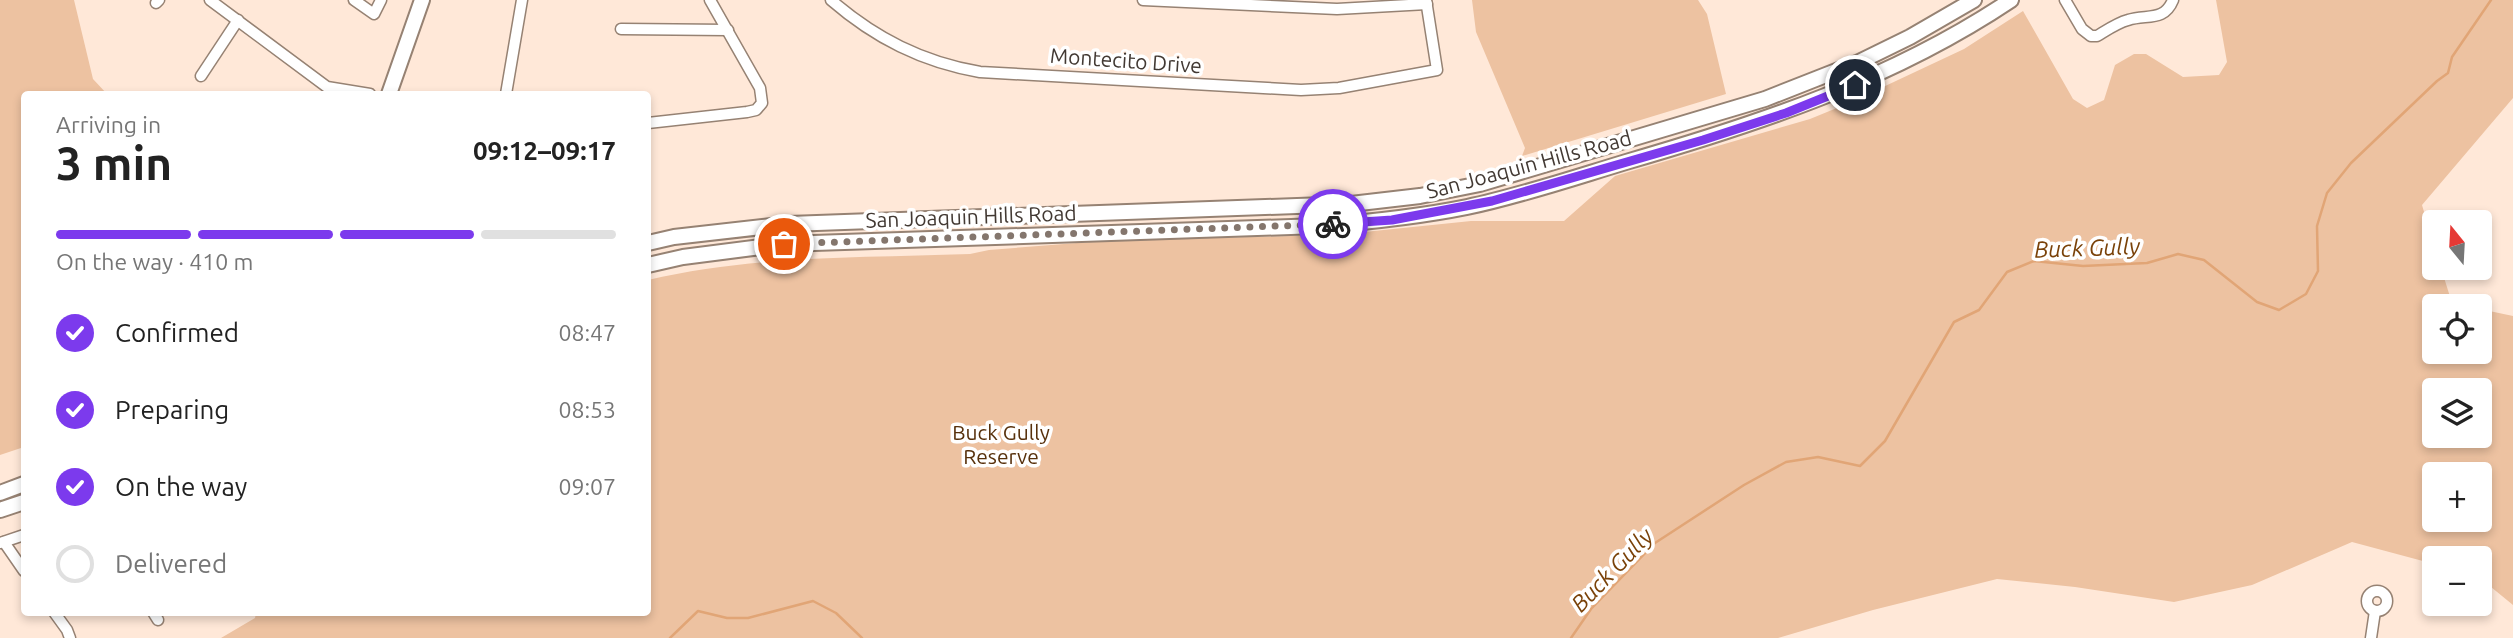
<!DOCTYPE html>
<html lang="en">
<head>
<meta charset="utf-8">
<style>
  :root { --surface:#fff; --page:#f6f6f6; --text:#222; --muted:#767676; --line:#e0e0e0; --accent:#7c3aed }
  body { margin:0; font-family:Ubuntu,sans-serif; background:var(--page); color:var(--text); height:100vh; display:flex; flex-direction:column; font-size:26px; white-space:nowrap }
  * { box-sizing:border-box; margin:0 }
  p { font-size:23px; color:var(--muted) }
  .icon { flex:none; width:38px; height:38px; fill:none; stroke:currentColor; stroke-width:2; stroke-linecap:round; stroke-linejoin:round }
  .map { position:relative; flex:1; overflow:hidden }
  .drawer { position:absolute; left:21px; top:91px; width:630px; height:525px; display:flex; flex-direction:column; background:var(--surface); border-radius:7px; box-shadow:0 4px 10px #0003 }
  .drawer>* { flex:none }
  .needle { width:46px; rotate:342deg }
  .controls { position:absolute; left:2422px; top:210px; display:grid; gap:14px }
  .controls a { display:grid; place-items:center; width:70px; height:70px; border-radius:7px; background:var(--surface); box-shadow:0 4px 10px #0003; font-size:35px }
  .pin { position:absolute; display:grid; place-items:center; width:60px; height:60px; color:#fff; margin:-30px; border:4px solid #fff; border-radius:50%; box-shadow:0 2px 7px #0007 }
  .courier { position:absolute; display:grid; place-items:center; width:70px; height:70px; margin:-35px; border:5px solid #7c3aed; border-radius:50%; background:#fff; color:#222; box-shadow:0 2px 9px #0007 }
  .head em { font-style:normal; font-weight:700 }
  .head div { display:flex; flex-direction:column-reverse }
  .head { display:flex; align-items:center; justify-content:space-between; height:119px; padding:0 35px }
  h1 { font-size:46px; font-weight:700; line-height:52px }
  .bar { display:grid; grid-template-columns:repeat(4,1fr); gap:10px 7px; align-content:center; height:84px; padding:0 35px }
  .bar i { height:9px; border-radius:5px; background:var(--line) }
  .bar .current { background:var(--accent) }
  .bar p { grid-column:span 4 }
  ol { padding:0 35px; list-style:none }
  li { display:flex; align-items:center; gap:21px; height:77px }
  li p { margin-inline-start:auto }
  li .icon { padding:7px; border-radius:50%; background:var(--accent); color:#fff; stroke-width:4 }
  li:last-child { color:var(--muted) }
  li i { width:38px; height:38px; border:4px solid var(--line); border-radius:50% }
  .map>svg:first-child { display:block }
  .green { fill:#edc2a1; fill-rule:evenodd }
  .lines { fill:none; stroke-linecap:round; stroke-linejoin:round }
  .stream { stroke:#e1a576; stroke-width:2.5 }
  .minor-casing { stroke:#968273; stroke-width:13 }
  .secondary-casing { stroke:#968273; stroke-width:18 }
  .minor { stroke:#fff; stroke-width:10 }
  .secondary { stroke:#fff; stroke-width:14 }
  .done { stroke:#84766d; stroke-width:7; stroke-dasharray:0 12.6 }
  .route { stroke:#7c3aed; stroke-width:9 }
  .labels { text-anchor:middle; stroke-width:7; stroke-linejoin:round; paint-order:stroke }
  .street-label { font-size:21px; fill:#423933; stroke:#fff }
  .park-label { font-size:21px; fill:#57300b; stroke:#fff }
  .water-label { font-size:23px; font-style:italic; fill:#7a4209; stroke:#fff }
</style>
</head>
<body>
<div class="map">
<svg width="2513" height="638" viewBox="0 0 2513 638">
  <rect width="100%" height="100%" fill="#ffe8d8"/>
  <g class="green">
    <path d="M0,0H74L93,79L107,94H24V447L0,455Z"/>
    <path d="M1472,0H1698L1707,14L1726,94L1522,156L1525,148L1476,32Z"/>
    <path d="M2216,0H2513V98L2422,205L2434,246V268H2441L2452,303L2465,306H2434V352H2480V309L2513,316V605L2480,578V558H2434V564L2352,542L2252,585L2174,602L2075,587L1997,579L1873,610L1778,638H221L255,618L256,613L648,612V280C753,255 863,258 970,254L989,250L1115,240L1335,235L1471,221H1564L1615,176L1810,119L1849,103L1964,49L2023,11L2073,99L2087,108L2104,100L2115,65L2134,54H2146L2183,77L2219,75L2227,62ZM2434,390H2480V436H2434ZM2434,474H2480V520H2434Z"/>
  </g>
  <g class="lines">
    <g class="stream">
      <path d="M670,638L698,611L727,618H748L813,601L836,613L862,638"/>
      <path d="M1571,638L1591,609L1655,543L1744,485L1786,462L1818,457L1860,466L1885,441L1954,322L1979,310L2007,272L2034,261L2083,266L2147,263L2178,254L2204,260L2257,302L2279,310L2306,294L2318,271L2317,226L2327,193L2351,163L2437,81L2448,73L2452,57L2491,0"/>
    </g>
    <g class="minor-casing">
      <g id="minor">
        <path d="M210,0L327,87L370,94"/>
        <path d="M354,0L374,14L381,0"/>
        <path d="M831,0C875,38 922,62 980,72L1301,90L1339,88L1437,70L1426,0"/>
        <path d="M1143,0L1337,9L1427,4"/>
        <path d="M2065,0L2082,29L2091,36H2097C2107,30 2117,23 2128,20C2147,14 2164,22 2173,0"/>
        <path d="M156,3L159,0"/>
        <path d="M621,29L728,30"/>
        <path d="M201,76L238,20"/>
        <path d="M506,94L522,0"/>
        <path d="M648,123L747,112L756,110L762,103L760,88L710,0"/>
        <path d="M4,542L24,571"/>
        <path d="M0,543L24,535"/>
        <circle cx="2377" cy="601" r="10"/>
        <path d="M54,612L67,630L70,638"/>
        <path d="M153,612L158,620"/>
        <path d="M2371,638L2375,611"/>
      </g>
    </g>
    <g class="secondary-casing">
      <g id="secondary">
        <path d="M389,94L422,0"/>
        <path d="M648,243L674,237L789,224L1351,204L1420,196L1480,184L1765,99L1859,62L1910,37L1974,0"/>
        <path d="M648,265L683,257L784,244L1319,226C1369,222 1418,217 1467,207C1520,196 1573,178 1626,162C1761,123 1893,79 2011,0"/>
        <path d="M0,493L24,484"/>
        <path d="M0,510L24,502"/>
      </g>
    </g>
    <use href="#minor" class="minor"/>
    <use href="#secondary" class="secondary"/>
  </g>
  <g class="lines">
    <path class="done" d="M784,244L1333,224"/>
    <path class="route" d="M1333,224L1392,220L1492,201L1703,140L1786,113L1855,85"/>
  </g>
  <g class="labels">
    <g class="street-label">
      <text transform="translate(1126 61) rotate(4)" y="7">Montecito Drive</text>
      <text transform="translate(1529 165) rotate(-15)" y="7">San Joaquin Hills Road</text>
      <text transform="translate(971 217) rotate(-2)" y="7">San Joaquin Hills Road</text>
    </g>
    <g class="park-label">
      <text x="1001" y="440">Buck Gully<tspan x="1001" dy="24">Reserve</tspan></text>
    </g>
    <g class="water-label">
      <text transform="translate(2087 248) rotate(-2)" y="8">Buck Gully</text>
      <text transform="translate(1612 570) rotate(-46)" y="8">Buck Gully</text>
    </g>
  </g>
</svg>
<div class="controls">
<a><svg class="needle" viewBox="-14 -14 28 28"><path d="M0-13l5 13h-10z" fill="#e53935"/><path d="M0 13l5-13h-10z" fill="#767676"/></svg></a>
<a><svg class="icon" aria-label="locate" viewBox="0 0 24 24"><circle cx="12" cy="12" r="6"/><path d="M12 2v4M12 18v4M2 12h4M18 12h4"/></svg></a>
<a><svg class="icon" aria-label="layers" viewBox="0 0 24 24"><path d="M12 4l9 5-9 5-9-5zM3 14l9 5 9-5"/></svg></a>
<a>+</a>
<a>−</a>
</div>
<div class="pin" style="left:784px;top:244px;background:#ea580c"><svg class="icon" aria-label="bag" viewBox="0 0 24 24"><path d="M5 8h14l-1 12H6zM9 8a3 3 0 0 1 6 0"/></svg></div>
<div class="pin" style="left:1855px;top:85px;background:#1f2937"><svg class="icon" aria-label="home" viewBox="0 0 24 24"><path d="M3 11l9-7 9 7M6 9v11h12V9"/></svg></div>
<div class="courier" style="left:1333px;top:224px"><svg class="icon" aria-label="bike" viewBox="0 0 24 24"><circle cx="6" cy="16" r="4"/><circle cx="18" cy="16" r="4"/><path d="M6 16l4-8h5l3 8M10 8l3 8H6M13 5h3"/></svg></div>
<section class="drawer">
<div class="head"><div><h1>3 min</h1><p>Arriving in</p></div><em>09:12–09:17</em></div>
<div class="bar"><i class="current"></i><i class="current"></i><i class="current"></i><i></i><p>On the way · 410 m</p></div>
<ol>
<li><svg class="icon" aria-label="check" viewBox="0 0 24 24"><path d="M5 12l5 5 9-10"/></svg>Confirmed<p>08:47</p></li>
<li><svg class="icon" aria-label="check" viewBox="0 0 24 24"><path d="M5 12l5 5 9-10"/></svg>Preparing<p>08:53</p></li>
<li><svg class="icon" aria-label="check" viewBox="0 0 24 24"><path d="M5 12l5 5 9-10"/></svg>On the way<p>09:07</p></li>
<li><i></i>Delivered</li>
</ol>
</section>
</div>
</body>
</html>
